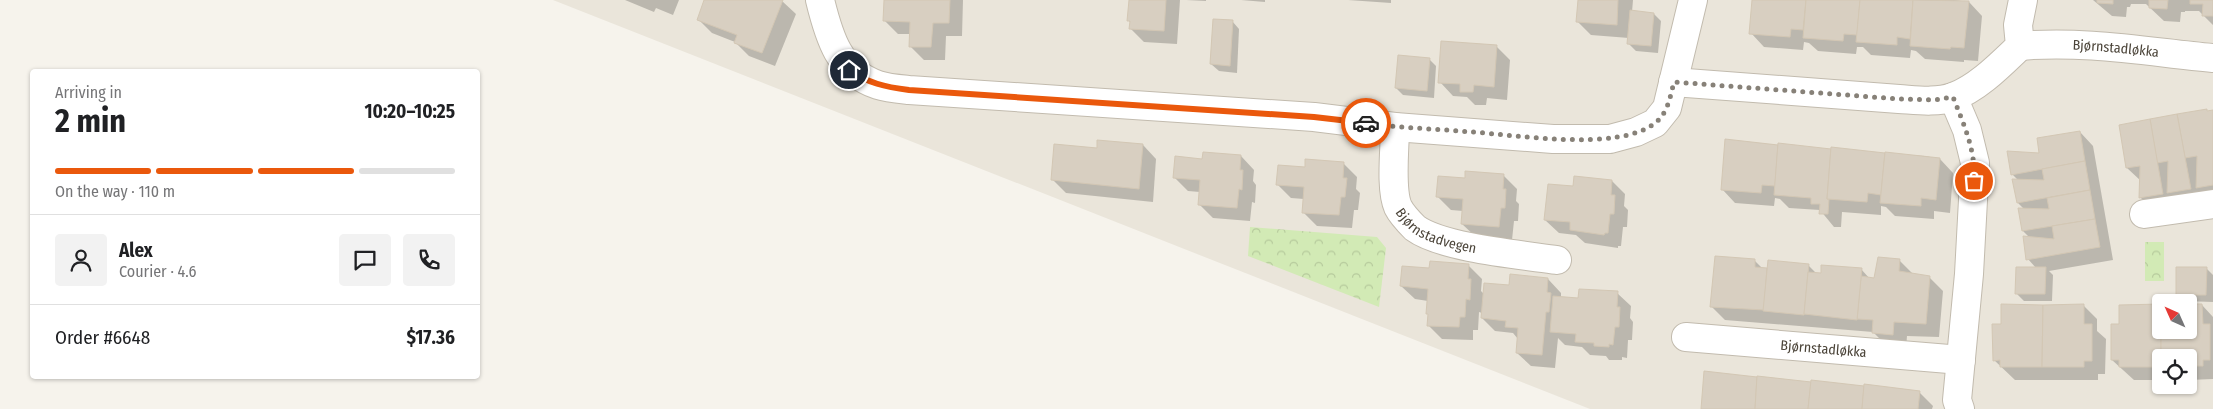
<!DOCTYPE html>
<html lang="en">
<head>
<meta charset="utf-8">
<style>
  :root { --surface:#fff; --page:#f2f2f2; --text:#202124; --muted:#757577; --line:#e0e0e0; --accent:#ea580c }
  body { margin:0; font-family:"Fira Sans Condensed",sans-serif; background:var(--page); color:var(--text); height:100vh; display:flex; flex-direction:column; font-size:19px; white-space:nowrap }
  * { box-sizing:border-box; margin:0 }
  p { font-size:16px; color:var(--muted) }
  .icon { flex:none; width:28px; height:28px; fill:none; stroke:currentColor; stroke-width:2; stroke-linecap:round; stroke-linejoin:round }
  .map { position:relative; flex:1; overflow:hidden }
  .side { position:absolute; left:30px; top:69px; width:450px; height:310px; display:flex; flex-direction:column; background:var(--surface); border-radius:5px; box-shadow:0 1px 4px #0004 }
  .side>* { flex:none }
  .needle { width:32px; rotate:315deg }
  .fabs { position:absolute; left:2152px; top:294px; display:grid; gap:10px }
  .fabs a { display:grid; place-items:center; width:45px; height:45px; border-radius:5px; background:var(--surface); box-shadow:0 1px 4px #0004; font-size:25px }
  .pin { position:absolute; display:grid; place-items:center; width:42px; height:42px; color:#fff; margin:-21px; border:2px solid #fff; border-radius:50%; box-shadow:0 1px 5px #0007 }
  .courier { position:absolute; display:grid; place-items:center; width:50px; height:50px; margin:-25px; border:4px solid #ea580c; border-radius:50%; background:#fff; color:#222; box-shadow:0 1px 6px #0007 }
  .overview em { font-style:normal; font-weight:700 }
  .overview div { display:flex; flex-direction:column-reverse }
  .overview { display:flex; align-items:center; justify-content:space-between; height:85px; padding:0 25px }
  h1 { font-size:32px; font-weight:700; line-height:38px }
  .bar { display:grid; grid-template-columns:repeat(4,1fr); gap:8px 5px; align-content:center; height:60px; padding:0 25px }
  .bar i { height:6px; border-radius:4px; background:var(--line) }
  .bar .active { background:var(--accent) }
  .bar p { grid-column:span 4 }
  .line { display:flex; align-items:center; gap:12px; padding:0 25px; border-top:1px solid var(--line) }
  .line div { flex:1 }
  .round { display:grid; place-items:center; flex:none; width:52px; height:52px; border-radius:5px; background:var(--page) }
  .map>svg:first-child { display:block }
  .residential { fill:#eae5da; fill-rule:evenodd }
  .forest { fill:url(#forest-crowns) }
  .shadow { fill:#0003 }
  .building { fill:#d8cfc1; stroke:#d3c7b4 }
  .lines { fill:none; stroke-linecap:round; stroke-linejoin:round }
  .minor-casing { stroke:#c2bbae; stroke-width:30 }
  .minor { stroke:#fff; stroke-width:28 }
  .done { stroke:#878178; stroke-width:5; stroke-dasharray:0 9 }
  .route { stroke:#ea580c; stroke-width:6 }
  .labels { text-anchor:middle; stroke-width:4; stroke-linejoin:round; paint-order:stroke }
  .street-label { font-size:14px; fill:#4b4439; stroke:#fff }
</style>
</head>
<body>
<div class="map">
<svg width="2213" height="409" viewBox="0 0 2213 409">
  <defs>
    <pattern id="forest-crowns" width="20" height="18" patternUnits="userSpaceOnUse" patternTransform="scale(1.25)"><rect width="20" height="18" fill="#d2eab5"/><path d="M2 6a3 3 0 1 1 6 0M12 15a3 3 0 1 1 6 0" fill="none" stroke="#b6ca9c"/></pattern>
  </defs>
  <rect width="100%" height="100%" fill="#f6f3ec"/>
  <path class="residential" d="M553,0H2213V409H1590ZM2161,302H2189V330H2161ZM2161,358H2189V385H2161Z"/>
  <g class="forest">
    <path d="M1250,227L1377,237L1386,248L1379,307L1248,256Z"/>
    <path d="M2164,242V281H2145V242Z"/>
  </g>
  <g class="shadow">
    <path d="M625,0H679L673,15L656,8L654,12Z"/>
    <path d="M706,0L782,1L796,14L775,66L749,56L735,42L712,33L698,19Z"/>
    <path d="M885,0H963L962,36H946L945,60H924L910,46L911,34H898L884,20Z"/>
    <path d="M1130,0H1180L1177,44L1144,42L1130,28L1131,23L1128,20Z"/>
    <path d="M1186,0H1206V1Z"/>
    <path d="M1241,0H1265V2Z"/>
    <path d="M1348,0H1391V3Z"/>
    <path d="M1578,0H1633L1632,12L1654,14L1661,21L1658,53L1636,51L1629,44V38L1591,35L1577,21Z"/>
    <path d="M1753,0H1954L1969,2L1982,16L1978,61L1964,60V62L1925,59L1916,51L1911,50L1910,58L1871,55L1863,47H1857L1856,54L1818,51L1809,43L1804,42L1803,50L1764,47L1751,33Z"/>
    <path d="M2093,0H2213V25L2199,11H2185V12H2181L2180,22L2164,21L2146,4H2131L2130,7H2127L2126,17L2112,16Z"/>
    <path d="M1232,21L1239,29L1237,73L1219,71L1211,64Z"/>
    <path d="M1496,46L1510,60L1507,100L1487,98L1486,105H1475L1467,97L1453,96L1440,82Z"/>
    <path d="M1429,59L1436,66L1434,98L1403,95L1396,88Z"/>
    <path d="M2213,111V200L2154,211L2140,197L2141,181L2127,168Z"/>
    <path d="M2080,132L2093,146L2113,260L2049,271L2053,275L2052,301H2024L2017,294L2036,268L2028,259L2030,238L2023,231L2025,210L2018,203L2019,181L2012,174L2040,154Z"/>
    <path d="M1726,140L1833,151L1925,156L1940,159L1953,173L1950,213L1934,211V219L1895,216L1886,207L1881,206V215L1842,212L1841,227H1834L1820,210L1789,208L1780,199L1775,198L1774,206L1735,203L1722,189Z"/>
    <path d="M1143,145L1156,159L1153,202L1066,193L1053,180L1098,149Z"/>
    <path d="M1241,156L1254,170L1253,181L1256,185L1255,203L1252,202L1250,221L1213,218L1199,204L1200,192L1188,191L1174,177L1203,160Z"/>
    <path d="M1343,163L1357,177L1356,189L1360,193L1358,210H1354L1352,228L1317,226L1303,212L1304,199L1291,198L1278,185L1306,168Z"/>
    <path d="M1503,175L1517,189L1516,201L1519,204L1518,221H1514L1512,240L1476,237L1462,224L1463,211L1451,210L1437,196L1466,179Z"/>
    <path d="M1612,181L1625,194L1624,206L1628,210L1627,227H1623L1621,246H1618V248L1585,243L1576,235L1559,233L1545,220L1574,188Z"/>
    <path d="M1899,260L1913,274L1929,277L1943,291L1939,337L1907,336L1906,348L1887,346L1873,332L1725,320L1712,307L1755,261L1763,269L1808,265L1817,274L1861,269L1870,279H1875Z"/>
    <path d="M1468,265L1482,279L1481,291L1484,294L1548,279L1561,293V298L1579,300L1617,293L1631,306L1630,318L1633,322L1632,340H1628L1627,358L1622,357V360H1609L1606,356L1590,355L1582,347L1565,345L1558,338L1555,368L1531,366L1517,353L1518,339L1513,333L1495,331L1482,318V313L1479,312L1478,330H1473V340L1442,339L1429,326L1428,301L1415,299L1401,286L1431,269Z"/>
    <path d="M2206,268L2213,275V302L2185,301L2178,294Z"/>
    <path d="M2202,305L2213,317V379L2189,380V358H2161V380H2134L2112,360L2120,325V306H2161V330H2189V306Z"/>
    <path d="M2084,306L2097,319V331L2106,339L2105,374H2098V380H2015L1994,360L2002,325Z"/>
    <path d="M1745,378L1904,389L1919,392L1933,406L1932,409H1702Z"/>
  </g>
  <g class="building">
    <path d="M704,0H783L762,53L734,43L737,35L697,20Z"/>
    <path d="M884,0H950L949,23H933L931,47H909L910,22L883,21Z"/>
    <path d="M1129,0H1166L1164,31L1129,29L1130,21H1127Z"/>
    <path d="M1578,0H1618L1617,25L1576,22Z"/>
    <path d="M1752,0H1806L1803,30L1791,29L1790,37L1749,34Z"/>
    <path d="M1806,0H1860L1857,35L1844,34L1843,41L1803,38Z"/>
    <path d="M1860,0H1913L1910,39L1897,37V45L1856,42Z"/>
    <path d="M1913,0L1969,1L1964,48L1951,47L1950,49L1910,46Z"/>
    <path d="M2097,0H2113V4L2097,3Z"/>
    <path d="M2149,0H2168L2167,9L2149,8Z"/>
    <path d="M2190,0H2213V16H2202L2203,4H2190Z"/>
    <path d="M1630,10L1654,13L1651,46L1627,44Z"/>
    <path d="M1213,19L1233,20L1230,66L1210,64Z"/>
    <path d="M1441,41L1497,45L1494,87L1474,85L1473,92H1460V84L1438,83Z"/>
    <path d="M1398,55L1430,58L1427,91L1395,88Z"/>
    <path d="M2207,109V111L2213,110V185L2196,188L2197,156L2185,158L2177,114Z"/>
    <path d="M2177,114L2191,189L2167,193L2168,161L2157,163L2150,119Z"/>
    <path d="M2150,119L2163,194L2139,198L2140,166L2126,168L2119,125Z"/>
    <path d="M2080,131L2085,161L2011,175L2007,151L2039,153L2037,138Z"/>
    <path d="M1725,139L1778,145L1775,186L1762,185L1761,193L1721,190Z"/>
    <path d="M1097,140L1143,144L1139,189L1051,180L1054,144L1097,148Z"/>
    <path d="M1778,143L1831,149L1827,199H1829L1828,214H1819L1820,204H1811V198L1774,195Z"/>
    <path d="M1831,147L1885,153L1881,195L1868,193L1867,202L1827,199Z"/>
    <path d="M1203,152L1241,155L1240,170H1243L1242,190L1239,189L1237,208L1198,205L1200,180L1173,178L1175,156L1202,159Z"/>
    <path d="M1885,152L1940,158L1936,200L1921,198V206L1880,203Z"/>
    <path d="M1305,159L1344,162L1343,178H1347L1345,197H1341L1339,215L1302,213L1304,187L1276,185L1278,165L1305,167Z"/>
    <path d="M2085,161L2090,190L2017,203L2012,179L2044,180L2042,169Z"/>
    <path d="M1465,171L1504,174L1503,189H1506L1505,208H1501L1499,227L1461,224L1463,199L1436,197L1438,176L1465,178Z"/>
    <path d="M1574,176L1612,180L1611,195H1615L1614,214H1610L1608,233H1605L1604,235L1570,230V222L1544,220L1548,184L1573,186Z"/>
    <path d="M2090,190L2095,219L2022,231L2018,208L2049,209L2047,198Z"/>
    <path d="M2095,219L2100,247L2026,260L2023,236L2054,239L2052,226Z"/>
    <path d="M1715,256L1755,259V267L1767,268L1764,310L1710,307Z"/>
    <path d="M1878,257L1900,259L1899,271L1930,276L1926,324L1894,322L1893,335L1872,333L1873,320L1857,319L1861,276L1874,278Z"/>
    <path d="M1768,260L1809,264L1804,315L1763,311Z"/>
    <path d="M1430,261L1469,264L1468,279H1471L1470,300L1466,299L1465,317H1460L1459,327L1427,326L1428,314H1426L1428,289L1400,286L1402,266L1429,268Z"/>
    <path d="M1821,265L1862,268L1857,320L1804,314L1808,272L1821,273Z"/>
    <path d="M2016,267H2046L2045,294H2015Z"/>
    <path d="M2176,267H2207L2206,295H2176Z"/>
    <path d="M1510,274L1548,278L1547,292L1551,293L1549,312H1546L1542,355L1516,353L1518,328L1505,327L1506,321L1481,318L1484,283L1509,285Z"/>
    <path d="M1579,289L1618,291L1617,307H1620L1619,327H1615L1613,345L1609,344V347L1594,346V343L1575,342L1576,334L1550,332L1553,296L1578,298Z"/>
    <path d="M2001,304L2043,305L2042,367H2000V360L1993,361L1992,324H2001Z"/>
    <path d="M2084,304V324H2092V361H2084V367H2042L2043,305Z"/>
    <path d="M2161,304V367H2119V360H2111V324H2119V305Z"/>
    <path d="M2161,304V330H2189V304H2202L2203,324H2210V360H2203V366H2189V358H2161V367Z"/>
    <path d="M1704,371L1757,377L1755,409H1701Z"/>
    <path d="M1757,376L1811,382L1808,409H1755Z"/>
    <path d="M1811,380L1864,386L1862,409H1808Z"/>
    <path d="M1864,384L1920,391L1918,409H1862Z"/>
  </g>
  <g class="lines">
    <g class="minor-casing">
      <g id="minor">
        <path d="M820,0C829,37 839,72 878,85C887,88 899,89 909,90L1314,117L1395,127L1553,139H1610L1636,132L1655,123L1667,108L1693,0"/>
        <path id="s1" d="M2020,46C2083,40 2149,52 2213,58"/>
        <path d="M1673,82L1899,99C1916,100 1936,103 1953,97C1978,88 2001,64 2020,46L2018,25L2023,0"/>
        <path d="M1953,97L1967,130L1975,163L1969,274L1957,400L1960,409"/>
        <path id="s2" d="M1395,127C1395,148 1390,189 1398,207C1402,215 1409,222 1415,228C1442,248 1523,255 1557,260"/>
        <path d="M2144,214L2213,204"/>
        <path id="s3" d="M1686,337L1961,360"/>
      </g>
    </g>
    <use href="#minor" class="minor"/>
  </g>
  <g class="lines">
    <path class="done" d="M1366,123C1401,128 1437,129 1472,132C1518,135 1618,152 1655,123C1668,113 1670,97 1674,82L1899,99L1934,100L1953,97C1964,125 1976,151 1974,181"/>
    <path class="route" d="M849,70C868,83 885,87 909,90L1314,117L1366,123"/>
  </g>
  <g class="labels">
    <g class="street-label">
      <text dy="5" stroke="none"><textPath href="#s1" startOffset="96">Bjørnstadløkka</textPath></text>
      <text dy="5" stroke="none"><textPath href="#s2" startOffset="128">Bjørnstadvegen</textPath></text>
      <text dy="5" stroke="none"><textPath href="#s3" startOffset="138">Bjørnstadløkka</textPath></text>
    </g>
  </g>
</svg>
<div class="fabs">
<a><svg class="needle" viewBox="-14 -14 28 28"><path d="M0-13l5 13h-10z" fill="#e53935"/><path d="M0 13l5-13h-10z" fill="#757577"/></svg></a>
<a><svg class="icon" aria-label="locate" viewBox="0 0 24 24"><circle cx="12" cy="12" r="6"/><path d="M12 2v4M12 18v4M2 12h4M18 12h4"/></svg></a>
</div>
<div class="pin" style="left:1974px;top:181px;background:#ea580c"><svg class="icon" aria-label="bag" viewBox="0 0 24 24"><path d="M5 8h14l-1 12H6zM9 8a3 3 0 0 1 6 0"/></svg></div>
<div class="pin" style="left:849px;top:70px;background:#1f2937"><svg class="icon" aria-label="home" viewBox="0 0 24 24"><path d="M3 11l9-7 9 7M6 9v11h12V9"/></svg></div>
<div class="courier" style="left:1366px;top:123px"><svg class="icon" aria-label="car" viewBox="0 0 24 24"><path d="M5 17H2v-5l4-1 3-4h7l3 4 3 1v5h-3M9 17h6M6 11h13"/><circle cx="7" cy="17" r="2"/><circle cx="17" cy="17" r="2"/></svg></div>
<section class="side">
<div class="overview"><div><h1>2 min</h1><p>Arriving in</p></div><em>10:20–10:25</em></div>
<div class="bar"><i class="active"></i><i class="active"></i><i class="active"></i><i></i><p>On the way · 110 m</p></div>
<div class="line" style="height:90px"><a class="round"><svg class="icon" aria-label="person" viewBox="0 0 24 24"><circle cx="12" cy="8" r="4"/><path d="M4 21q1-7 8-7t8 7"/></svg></a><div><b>Alex</b><p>Courier · 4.6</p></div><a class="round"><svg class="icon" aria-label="chat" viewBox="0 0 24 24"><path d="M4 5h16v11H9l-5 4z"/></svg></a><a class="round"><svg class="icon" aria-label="phone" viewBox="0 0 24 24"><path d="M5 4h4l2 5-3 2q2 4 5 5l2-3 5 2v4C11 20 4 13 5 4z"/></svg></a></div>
<div class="line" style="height:65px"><div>Order #6648</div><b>$17.36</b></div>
</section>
</div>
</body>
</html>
